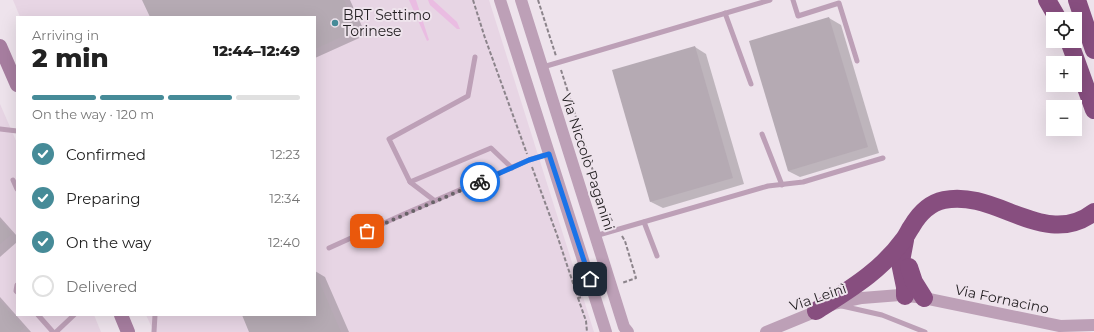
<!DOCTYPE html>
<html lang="en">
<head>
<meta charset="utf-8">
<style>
  :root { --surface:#fff; --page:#f6f6f6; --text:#222; --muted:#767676; --line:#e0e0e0; --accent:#468b98 }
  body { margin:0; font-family:Montserrat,sans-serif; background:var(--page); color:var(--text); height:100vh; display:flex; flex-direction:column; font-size:15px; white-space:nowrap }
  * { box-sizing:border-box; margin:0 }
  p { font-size:13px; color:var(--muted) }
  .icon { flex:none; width:22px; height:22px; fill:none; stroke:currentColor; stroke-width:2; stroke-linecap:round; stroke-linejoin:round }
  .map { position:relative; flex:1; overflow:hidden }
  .sheet { position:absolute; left:16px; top:16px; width:300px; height:300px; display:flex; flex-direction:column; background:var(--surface); border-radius:0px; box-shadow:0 4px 16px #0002 }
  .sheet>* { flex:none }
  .fabs { position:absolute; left:1046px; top:12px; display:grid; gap:8px }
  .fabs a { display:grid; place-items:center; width:36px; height:36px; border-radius:0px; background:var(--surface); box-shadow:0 4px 16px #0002; font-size:20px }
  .pin { position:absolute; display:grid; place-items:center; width:34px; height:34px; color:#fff; margin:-17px; border-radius:8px; box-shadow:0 2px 6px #0006 }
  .courier { position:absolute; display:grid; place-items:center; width:40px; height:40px; margin:-20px; border:3px solid #1a73e8; border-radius:50%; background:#fff; color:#222; box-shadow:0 1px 5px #0007 }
  .headline em { font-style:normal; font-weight:800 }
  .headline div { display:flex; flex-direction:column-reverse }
  .headline { display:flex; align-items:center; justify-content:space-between; height:68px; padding:0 16px }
  h1 { font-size:26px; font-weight:800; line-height:30px }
  .bar { display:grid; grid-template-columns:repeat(4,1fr); gap:6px 4px; align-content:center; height:48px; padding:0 16px }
  .bar i { height:5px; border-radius:3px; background:var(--line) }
  .bar .active { background:var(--accent) }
  .bar p { grid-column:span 4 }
  ol { padding:0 16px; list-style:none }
  li { display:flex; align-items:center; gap:12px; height:44px }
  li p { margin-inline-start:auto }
  li .icon { padding:4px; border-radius:50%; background:var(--accent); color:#fff; stroke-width:4 }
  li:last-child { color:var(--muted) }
  li i { width:22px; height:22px; border:2px solid var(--line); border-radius:50% }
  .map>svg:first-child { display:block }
  .built { fill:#e7d5e4 }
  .green { fill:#eabce2 }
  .shadow { fill:#0003 }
  .building { fill:#b5aab3 }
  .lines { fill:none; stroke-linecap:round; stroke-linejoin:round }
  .path { stroke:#8c848b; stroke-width:2; stroke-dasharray:4 2; stroke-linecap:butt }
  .service { stroke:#bda0b7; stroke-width:5 }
  .tertiary { stroke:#bda0b7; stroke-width:12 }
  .secondary { stroke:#a77ea0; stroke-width:14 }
  .motorway { stroke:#874e7f; stroke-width:18 }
  .done { stroke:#696368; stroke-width:4; stroke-dasharray:0 7.2 }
  .route { stroke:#1a73e8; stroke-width:5 }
  .poi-dot { fill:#468b98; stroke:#eee3ec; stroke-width:1.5 }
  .labels { text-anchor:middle; stroke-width:4; stroke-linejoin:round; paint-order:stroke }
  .poi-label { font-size:14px; fill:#221e21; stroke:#eee3ec; text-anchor:start }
  .street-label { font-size:14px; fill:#221e21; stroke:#eee3ec }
</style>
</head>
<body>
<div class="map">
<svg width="1094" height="332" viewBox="0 0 1094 332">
  <rect width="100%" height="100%" fill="#eee3ec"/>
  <g class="built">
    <path d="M13,0H489L594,332H154L146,315H315V17H20Z"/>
    <path d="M0,104L17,143V315H94L101,332H0Z"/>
  </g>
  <g class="green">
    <path d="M409,0H416L429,40L427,41Z"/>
    <path d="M428,0H433L457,22L460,29H457L430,5Z"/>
  </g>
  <g class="shadow">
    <path d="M143,0H350L366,35L315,58V17H151Z"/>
    <path d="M829,18L841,25L879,153L800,177L788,171Z"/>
    <path d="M695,47L706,54L744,184L663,208L651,202Z"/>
    <path d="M0,217L17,236V242L0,257Z"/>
    <path d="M315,271L325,277L349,332H250L243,315H315Z"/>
    <path d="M0,297L31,332H0Z"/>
  </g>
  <g class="building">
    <path d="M142,0H344L357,30L315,49V17H150Z"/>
    <path d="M829,17L868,147L788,171L749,41Z"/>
    <path d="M695,46L733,178L650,202L612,70Z"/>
    <path d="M0,220L12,234L0,244Z"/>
    <path d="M315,272L341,332H249L242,315H315Z"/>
    <path d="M0,301L24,328L19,332H0Z"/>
  </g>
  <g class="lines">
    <g class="path">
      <path d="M473,0L485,38L527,154"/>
      <path d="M538,0L556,56"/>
      <path d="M561,70L606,212L613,222"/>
      <path d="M532,167L557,235L578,298L582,297"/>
      <path d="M622,236L625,241L636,278L622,283"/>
      <path d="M578,298L586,321L587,332"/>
    </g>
    <g class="service">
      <path d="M793,0L798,16L839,3L857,61"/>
      <path d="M725,13L751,84"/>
      <path d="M475,57L468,96L389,139L410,182L491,148L512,168"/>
      <path d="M543,67L770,0"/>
      <path d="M0,129L17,131"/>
      <path d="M762,134L782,185"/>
      <path d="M13,180L17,189"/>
      <path d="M410,182L435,201"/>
      <path d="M644,222L657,256"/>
      <path d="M595,236L768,186L803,182L883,158"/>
      <path d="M329,248L404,214L529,160L548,154"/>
      <path d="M17,285L16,291L17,292"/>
      <path d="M842,306L882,315L925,332"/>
      <path d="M38,315L53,332"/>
      <path d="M56,332L74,315"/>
      <path d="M154,332L155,315"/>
    </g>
    <g class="tertiary">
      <path d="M500,0L606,332"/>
      <path d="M521,0L624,327L628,332"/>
      <path d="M766,332L834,304L862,298L900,295L924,298L1060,326L1094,325"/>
    </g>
    <g class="secondary">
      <path d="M0,46L17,85"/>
      <path d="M121,315L128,332"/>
    </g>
    <g class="motorway">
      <path d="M1047,0L1058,19"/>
      <path d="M1077,0L1094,50"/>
      <path d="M1069,41L1094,110"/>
      <path d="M905,240L902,256L900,263L905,287V296"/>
      <path d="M909,267L914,282L924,298"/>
      <path d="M816,311C850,289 880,272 904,239C907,235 909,230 912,226C919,214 930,203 944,200C996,189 1045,250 1094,212"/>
    </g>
  </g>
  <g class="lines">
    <path class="done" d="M367,231L480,182"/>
    <path class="route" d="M480,182L529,160L549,154L590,279"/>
  </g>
  <circle class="poi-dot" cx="335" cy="23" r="4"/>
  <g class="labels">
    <g class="poi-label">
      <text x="343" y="20">BRT Settimo<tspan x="343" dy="16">Torinese</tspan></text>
    </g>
    <g class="street-label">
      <text transform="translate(588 162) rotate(72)" y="5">Via Niccolò Paganini</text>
      <text transform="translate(818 297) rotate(-19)" y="5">Via Leinì</text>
      <text transform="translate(1002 299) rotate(12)" y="5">Via Fornacino</text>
    </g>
  </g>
</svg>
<div class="fabs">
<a><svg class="icon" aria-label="locate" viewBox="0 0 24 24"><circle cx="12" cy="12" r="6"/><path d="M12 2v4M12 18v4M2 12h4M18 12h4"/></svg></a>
<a>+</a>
<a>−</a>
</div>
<div class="pin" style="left:367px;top:231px;background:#ea580c"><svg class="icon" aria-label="bag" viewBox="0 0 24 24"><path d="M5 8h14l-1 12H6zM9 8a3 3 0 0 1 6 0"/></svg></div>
<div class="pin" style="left:590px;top:279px;background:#1f2937"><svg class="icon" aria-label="home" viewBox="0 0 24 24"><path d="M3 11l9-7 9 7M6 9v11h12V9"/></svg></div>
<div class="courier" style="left:480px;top:182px"><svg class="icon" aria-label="bike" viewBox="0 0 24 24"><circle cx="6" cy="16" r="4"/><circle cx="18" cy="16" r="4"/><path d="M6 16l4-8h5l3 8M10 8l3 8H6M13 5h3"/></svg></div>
<section class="sheet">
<div class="headline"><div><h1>2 min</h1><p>Arriving in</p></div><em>12:44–12:49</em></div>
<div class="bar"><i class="active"></i><i class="active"></i><i class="active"></i><i></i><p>On the way · 120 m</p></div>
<ol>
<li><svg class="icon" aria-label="check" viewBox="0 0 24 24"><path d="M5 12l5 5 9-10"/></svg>Confirmed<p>12:23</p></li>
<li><svg class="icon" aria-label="check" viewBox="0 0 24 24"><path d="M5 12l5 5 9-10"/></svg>Preparing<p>12:34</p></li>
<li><svg class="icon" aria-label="check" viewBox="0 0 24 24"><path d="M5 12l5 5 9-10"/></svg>On the way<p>12:40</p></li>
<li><i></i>Delivered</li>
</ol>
</section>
</div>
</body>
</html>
